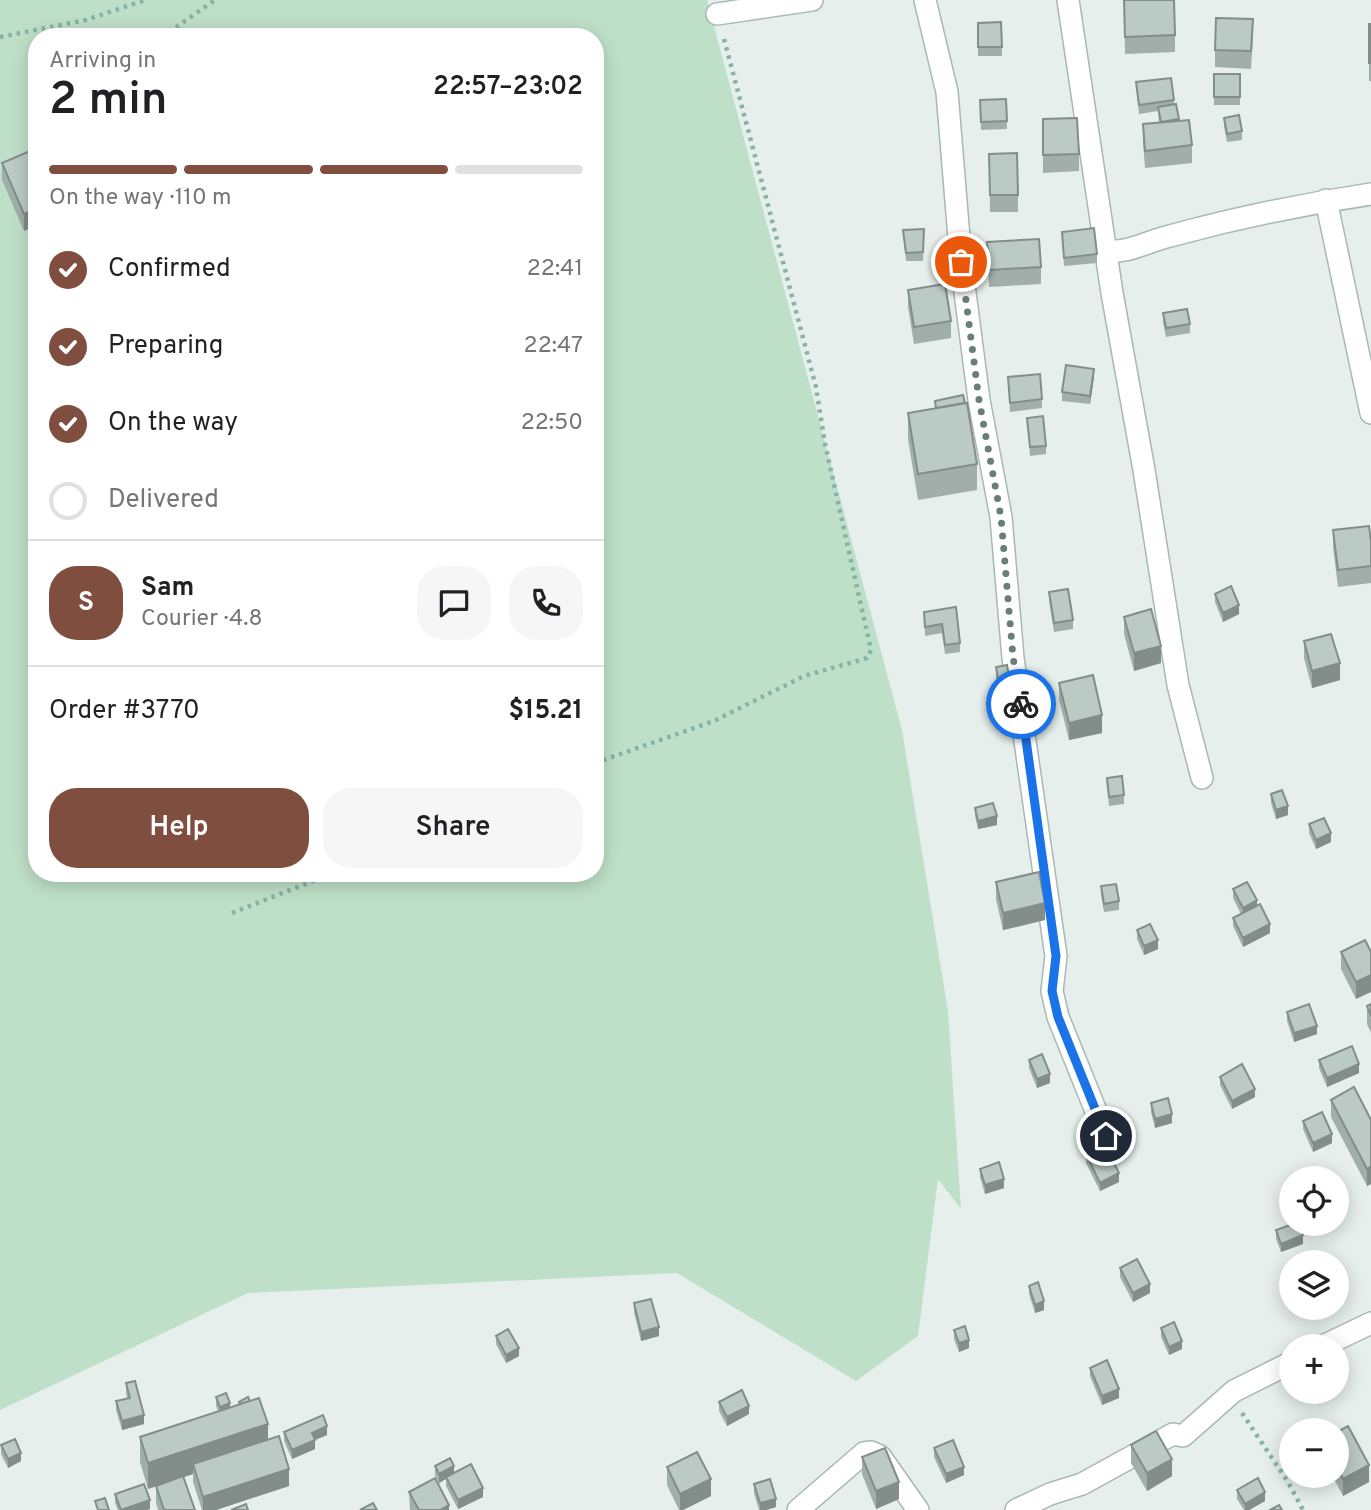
<!DOCTYPE html>
<html lang="en">
<head>
<meta charset="utf-8">
<style>
  :root { --surface:#fff; --page:#f6f6f6; --text:#202124; --muted:#757577; --line:#e0e0e0; --accent:#7f4e3f }
  body { margin:0; font-family:Overpass,sans-serif; background:var(--page); color:var(--text); height:100vh; display:flex; flex-direction:column; font-size:26px; white-space:nowrap }
  * { box-sizing:border-box; margin:0 }
  p { font-size:23px; color:var(--muted) }
  .icon { flex:none; width:38px; height:38px; fill:none; stroke:currentColor; stroke-width:2; stroke-linecap:round; stroke-linejoin:round }
  .map { position:relative; flex:1; overflow:hidden }
  .drawer { position:absolute; left:28px; top:28px; width:576px; height:854px; display:flex; flex-direction:column; background:var(--surface); border-radius:28px; box-shadow:0 4px 18px #0003 }
  .drawer>* { flex:none }
  .fabs { position:absolute; left:1279px; top:1166px; display:grid; gap:14px }
  .fabs a { display:grid; place-items:center; width:70px; height:70px; border-radius:50%; background:var(--surface); box-shadow:0 4px 18px #0003; font-size:35px }
  .pin { position:absolute; display:grid; place-items:center; width:60px; height:60px; color:#fff; margin:-30px; border:4px solid #fff; border-radius:50%; box-shadow:0 2px 7px #0007 }
  .courier { position:absolute; display:grid; place-items:center; width:70px; height:70px; margin:-35px; border:5px solid #1a73e8; border-radius:50%; background:#fff; color:#222; box-shadow:0 2px 9px #0007 }
  .overview em { font-style:normal; font-weight:600 }
  .overview div { display:flex; flex-direction:column-reverse }
  .overview { display:flex; align-items:center; justify-content:space-between; height:119px; padding:0 21px }
  h1 { font-size:46px; font-weight:600; line-height:52px }
  .bar { display:grid; grid-template-columns:repeat(4,1fr); gap:10px 7px; align-content:center; height:84px; padding:0 21px }
  .bar i { height:9px; border-radius:5px; background:var(--line) }
  .bar .on { background:var(--accent) }
  .bar p { grid-column:span 4 }
  .line { display:flex; align-items:center; gap:18px; padding:0 21px; border-top:2px solid var(--line) }
  .line div { flex:1 }
  .round { display:grid; place-items:center; flex:none; width:74px; height:74px; border-radius:28px; background:var(--page) }
  ol { padding:0 21px; list-style:none }
  li { display:flex; align-items:center; gap:21px; height:77px }
  li p { margin-inline-start:auto }
  li .icon { padding:7px; border-radius:50%; background:var(--accent); color:#fff; stroke-width:4 }
  li:last-child { color:var(--muted) }
  li i { width:38px; height:38px; border:4px solid var(--line); border-radius:50% }
  .action { display:flex; gap:14px; margin-top:auto; padding:14px 21px }
  .action a { flex:1; height:80px; border-radius:28px; background:var(--accent); color:#fff; font-size:28px; font-weight:600; line-height:80px; text-align:center }
  .action a+a { background:var(--page); color:var(--text) }
  .map>svg:first-child { display:block }
  .green { fill:#bfe0c8; fill-rule:evenodd }
  .lines { fill:none; stroke-linecap:round; stroke-linejoin:round }
  .minor-casing { stroke:#a8b8b2; stroke-width:24 }
  .path { stroke:#86b3a5; stroke-width:4.5; stroke-dasharray:3.5 5; stroke-linecap:butt }
  .minor { stroke:#fff; stroke-width:21 }
  .wall { fill:#a1aea9 }
  .shaded-wall { fill:#838d89 }
  .building { fill:#bbcac4; stroke:#838d89; stroke-width:2 }
  .done { stroke:#687f78; stroke-width:7; stroke-dasharray:0 12.6 }
  .route { stroke:#1a73e8; stroke-width:9 }
</style>
</head>
<body>
<div class="map">
<svg width="1371" height="1510" viewBox="0 0 1371 1510">
  <rect width="100%" height="100%" fill="#e6efeb"/>
  <path class="green" d="M0,0H707L902,730L948,1011L961,1209L938,1179L918,1336L856,1381L677,1273L248,1293L0,1410ZM37,37H595V873H37Z"/>
  <g class="lines">
    <g class="minor-casing">
      <g id="minor">
        <path d="M925,0L947,92L961,262L979,400L1001,517L1013,658L1056,956L1052,991L1058,1017L1106,1136"/>
        <path d="M1068,0L1112,293L1144,470L1178,685L1202,778"/>
        <path d="M717,14L812,0"/>
        <path d="M1326,200L1371,413"/>
        <path d="M1107,251C1130,253 1148,241 1170,236C1236,218 1304,204 1371,194"/>
        <path d="M1323,1346L1371,1323"/>
        <path d="M798,1510L864,1453L871,1452L880,1456L918,1510"/>
        <path d="M1016,1510L1050,1494L1082,1484L1173,1434L1183,1436L1234,1391L1292,1362"/>
      </g>
    </g>
    <g class="path">
      <path d="M0,37L86,20L145,0"/>
      <path d="M162,37L215,0"/>
      <path d="M595,763L714,721L804,676L867,658L871,650L825,444L816,387L723,35"/>
      <path d="M232,913L333,873"/>
      <path d="M1242,1413L1288,1482L1303,1510"/>
    </g>
    <use href="#minor" class="minor"/>
  </g>
  <g class="wall">
    <path d="M1124,0L1175,35V52L1125,54Z"/>
    <path d="M1001,22L1002,56H978V23Z"/>
    <rect x="1369" y="24" width="2" height="57"/>
    <path d="M1253,37L1251,69L1215,67V50Z"/>
    <rect x="1214" y="74" width="26" height="31"/>
    <path d="M1136,82L1174,100V104H1176L1179,121L1192,145V163L1145,168L1143,142V124L1159,123L1158,111L1139,114Z"/>
    <path d="M1006,99L1007,129L981,130L980,100Z"/>
    <path d="M1224,118L1242,131V140L1227,142L1224,126Z"/>
    <path d="M1043,119L1079,154V171L1043,173Z"/>
    <path d="M37,148L24,231L2,180V163Z"/>
    <path d="M989,154L1018,195V212H990Z"/>
    <path d="M924,229L923,261H906L903,230Z"/>
    <path d="M1062,232L1097,254V263L1064,266Z"/>
    <path d="M987,242L1041,267V284L989,287Z"/>
    <path d="M908,290L951,321V338L914,344L908,307Z"/>
    <path d="M1163,313L1190,324V333L1166,337L1163,322Z"/>
    <path d="M1008,377L1042,399V408L1010,412Z"/>
    <path d="M1094,377L1090,404L1062,401V392Z"/>
    <path d="M935,401L977,464V490L918,500L908,439V413L935,408Z"/>
    <path d="M1027,418L1046,446V454L1030,456Z"/>
    <path d="M1333,530L1371,541V583L1338,587L1333,547Z"/>
    <path d="M1049,592L1073,620V629L1054,632L1049,600Z"/>
    <path d="M1215,594L1239,614L1223,622L1215,602Z"/>
    <path d="M956,607L960,643V652L945,654L942,633L925,636L924,612Z"/>
    <path d="M1124,617L1161,663L1134,671L1124,634Z"/>
    <path d="M1304,641L1340,680L1312,688L1304,658Z"/>
    <path d="M996,667L1010,690L999,693L996,676Z"/>
    <path d="M1059,683L1102,733L1069,740L1059,700Z"/>
    <path d="M1107,778L1124,795V804L1109,806Z"/>
    <path d="M1271,794L1288,815L1276,819L1271,803Z"/>
    <path d="M975,808L997,825L978,829L975,816Z"/>
    <path d="M1309,824L1331,842L1316,849L1309,833Z"/>
    <path d="M996,882L1045,920L1003,930L996,899Z"/>
    <path d="M1101,886L1119,901V910L1104,912L1101,894Z"/>
    <path d="M1233,889L1257,906L1270,933L1243,947L1233,926V918L1241,914L1233,898Z"/>
    <path d="M1137,930L1158,949L1144,955L1137,939Z"/>
    <path d="M1365,940L1356,999L1341,969V952Z"/>
    <path d="M1371,1004V1033L1367,1024V1006Z"/>
    <path d="M1287,1012L1317,1034L1294,1042L1287,1021Z"/>
    <path d="M1029,1060L1050,1083L1037,1088L1029,1068Z"/>
    <path d="M1319,1060L1359,1073L1327,1087L1319,1068Z"/>
    <path d="M1220,1077L1255,1097L1232,1109L1220,1085Z"/>
    <path d="M1331,1100L1371,1120V1184L1367,1186L1331,1117Z"/>
    <path d="M1151,1103L1172,1123L1155,1128L1151,1112Z"/>
    <path d="M1303,1121L1332,1143L1313,1152L1303,1129Z"/>
    <path d="M1086,1154L1119,1182L1100,1191L1086,1163Z"/>
    <path d="M980,1169L1004,1188L985,1194L980,1177Z"/>
    <path d="M1276,1230L1303,1244L1281,1252L1276,1239Z"/>
    <path d="M1120,1268L1150,1293L1133,1302L1120,1277Z"/>
    <path d="M1029,1286L1044,1310L1035,1313L1029,1294Z"/>
    <path d="M634,1303L659,1336L641,1341L634,1312Z"/>
    <path d="M1161,1328L1182,1349L1169,1355L1161,1337Z"/>
    <path d="M954,1330L969,1348L959,1352L954,1339Z"/>
    <path d="M496,1336L519,1356L506,1363L496,1344Z"/>
    <path d="M1090,1368L1119,1398L1102,1405L1090,1376Z"/>
    <path d="M126,1383L144,1424L122,1430L116,1410V1401L127,1398L126,1392Z"/>
    <path d="M216,1397L230,1407L239,1404V1402L268,1440L289,1486L216,1510H202L193,1482V1474L184,1477L195,1510H158L156,1503V1486L148,1489L140,1462V1437L218,1411L216,1406Z"/>
    <path d="M719,1402L749,1414L727,1426L719,1411Z"/>
    <path d="M284,1432L327,1435L315,1440V1449L292,1459L284,1441Z"/>
    <path d="M1337,1432L1369,1482L1343,1496L1332,1475H1337Z"/>
    <path d="M1,1445L21,1461L8,1468L1,1454Z"/>
    <path d="M1131,1445L1172,1476L1147,1491L1131,1463Z"/>
    <path d="M934,1448L964,1475L946,1483L934,1457Z"/>
    <path d="M862,1457L899,1499L876,1509L862,1474Z"/>
    <path d="M435,1466L454,1473L483,1497L458,1509L446,1486V1479L439,1483L435,1475Z"/>
    <path d="M667,1467L711,1496L683,1510H679L667,1485Z"/>
    <path d="M754,1484L776,1507L766,1510H759L754,1493Z"/>
    <path d="M1237,1490L1265,1501L1249,1510H1244L1237,1499Z"/>
    <path d="M409,1492L449,1510H410Z"/>
    <path d="M115,1494L150,1509L147,1510H118L115,1503Z"/>
  </g>
  <g class="shaded-wall">
    <path d="M37,208V225L24,231V214Z"/>
    <path d="M1094,369V377L1090,404V396Z"/>
    <path d="M1239,605V614L1223,622V613Z"/>
    <path d="M1161,646V663L1134,671V653Z"/>
    <path d="M1340,663V680L1312,688V671Z"/>
    <path d="M1010,682V690L999,693V684Z"/>
    <path d="M1102,715V733L1069,740V723Z"/>
    <path d="M1288,806V815L1276,819V810Z"/>
    <path d="M997,816V825L978,829V821Z"/>
    <path d="M1331,833V842L1316,849V840Z"/>
    <path d="M1257,900V909L1243,916V908Z"/>
    <path d="M1045,903V920L1003,930V913Z"/>
    <path d="M1270,924V933L1243,947V938Z"/>
    <path d="M1158,940V949L1144,955V946Z"/>
    <path d="M1371,975V992L1356,999V982Z"/>
    <path d="M1317,1026V1034L1294,1042V1033Z"/>
    <path d="M1359,1064V1073L1327,1087V1078Z"/>
    <path d="M1050,1074V1083L1037,1088V1079Z"/>
    <path d="M1255,1089V1097L1232,1109V1101Z"/>
    <path d="M1172,1114V1123L1155,1128V1119Z"/>
    <path d="M1332,1134V1143L1313,1152V1143Z"/>
    <path d="M1371,1166V1184L1367,1186V1169Z"/>
    <path d="M1119,1173V1182L1100,1191V1183Z"/>
    <path d="M1004,1179V1188L985,1194V1185Z"/>
    <path d="M1303,1235V1244L1281,1252V1244Z"/>
    <path d="M1150,1284V1293L1133,1302V1293Z"/>
    <path d="M1044,1301V1310L1035,1313V1305Z"/>
    <path d="M659,1327V1336L641,1341V1332Z"/>
    <path d="M969,1340V1348L959,1352V1343Z"/>
    <path d="M1182,1341V1349L1169,1355V1347Z"/>
    <path d="M519,1348V1356L506,1363V1355Z"/>
    <path d="M1119,1389V1398L1102,1405V1396Z"/>
    <path d="M230,1403V1412L220,1416V1407Z"/>
    <path d="M749,1406V1414L727,1426V1417Z"/>
    <path d="M144,1415V1424L122,1430V1421Z"/>
    <path d="M268,1424V1450L193,1464V1474L148,1489V1463Z"/>
    <path d="M327,1426V1435L315,1440V1449L292,1459V1450L312,1433Z"/>
    <path d="M21,1453V1461L8,1468V1459Z"/>
    <path d="M1172,1459V1476L1147,1491V1473Z"/>
    <path d="M1369,1465V1482L1343,1496V1479Z"/>
    <path d="M454,1466V1474L439,1483V1474Z"/>
    <path d="M964,1467V1475L946,1483V1474Z"/>
    <path d="M289,1469V1486L216,1510H203V1497Z"/>
    <path d="M711,1479V1496L683,1510H680V1494Z"/>
    <path d="M899,1482V1499L876,1509V1491Z"/>
    <path d="M483,1488V1497L458,1509V1500Z"/>
    <path d="M1265,1492V1501L1249,1510H1245V1504Z"/>
    <path d="M776,1499V1507L766,1510H760V1503Z"/>
    <path d="M150,1500V1509L147,1510H123Z"/>
    <path d="M449,1505V1510H440Z"/>
  </g>
  <g class="building">
    <path d="M1124,0H1174L1175,35L1125,37Z"/>
    <path d="M1216,18L1253,19L1251,51L1215,50Z"/>
    <path d="M1001,22L1002,47H978V23Z"/>
    <rect x="1369" y="24" width="2" height="39"/>
    <rect x="1214" y="74" width="26" height="23"/>
    <path d="M1171,78L1174,100L1139,105L1136,82Z"/>
    <path d="M1006,99L1007,121L981,122L980,100Z"/>
    <path d="M1176,104L1179,119L1161,122L1158,107Z"/>
    <path d="M1239,115L1242,131L1227,134L1224,118Z"/>
    <path d="M1077,118L1079,154L1043,155V119Z"/>
    <path d="M1189,120L1192,145L1145,151L1143,124Z"/>
    <path d="M37,148V208L24,214L2,163Z"/>
    <path d="M1017,153L1018,195H990L989,154Z"/>
    <path d="M1094,228L1097,254L1064,258L1062,232Z"/>
    <path d="M924,229L923,252L906,253L903,230Z"/>
    <path d="M1039,239L1041,267L989,270L987,242Z"/>
    <path d="M945,284L951,321L914,327L908,290Z"/>
    <path d="M1187,309L1190,324L1166,328L1163,313Z"/>
    <path d="M1066,365L1094,369L1090,396L1062,392Z"/>
    <path d="M1040,374L1042,399L1010,403L1008,377Z"/>
    <path d="M963,395L965,403L936,408L935,401Z"/>
    <path d="M967,403L977,464L918,474L908,413Z"/>
    <path d="M1043,416L1046,446L1030,447L1027,418Z"/>
    <path d="M1369,526L1371,541V566L1338,570L1333,530Z"/>
    <path d="M1231,586L1239,605L1223,613L1215,594Z"/>
    <path d="M1068,589L1073,620L1054,623L1049,592Z"/>
    <path d="M956,607L960,643L945,645L942,624L925,627L924,612Z"/>
    <path d="M1151,609L1161,646L1134,653L1124,617Z"/>
    <path d="M1331,634L1340,663L1312,671L1304,641Z"/>
    <path d="M1007,665L1010,682L999,684L996,667Z"/>
    <path d="M1093,675L1102,715L1069,723L1059,683Z"/>
    <path d="M1122,776L1124,795L1109,797L1107,778Z"/>
    <path d="M1282,790L1288,806L1276,810L1271,794Z"/>
    <path d="M993,803L997,816L978,821L975,808Z"/>
    <path d="M1324,818L1331,833L1316,840L1309,824Z"/>
    <path d="M1039,872L1045,903L1003,913L996,882Z"/>
    <path d="M1247,882L1257,900L1243,908L1233,889Z"/>
    <path d="M1116,884L1119,901L1104,904L1101,886Z"/>
    <path d="M1260,904L1270,924L1243,938L1233,918Z"/>
    <path d="M1150,924L1158,940L1144,946L1137,930Z"/>
    <path d="M1365,940L1371,952V975L1356,982L1341,952Z"/>
    <path d="M1309,1004L1317,1026L1294,1033L1287,1012Z"/>
    <path d="M1371,1004V1016L1367,1006Z"/>
    <path d="M1352,1046L1359,1064L1327,1078L1319,1060Z"/>
    <path d="M1042,1054L1050,1074L1037,1079L1029,1060Z"/>
    <path d="M1242,1064L1255,1089L1232,1101L1220,1077Z"/>
    <path d="M1354,1087L1371,1120V1166L1367,1169L1331,1100Z"/>
    <path d="M1168,1098L1172,1114L1155,1119L1151,1103Z"/>
    <path d="M1322,1112L1332,1134L1313,1143L1303,1121Z"/>
    <path d="M1105,1145L1119,1173L1100,1183L1086,1154Z"/>
    <path d="M999,1162L1004,1179L985,1185L980,1169Z"/>
    <path d="M1296,1223H1299L1303,1235L1281,1244L1276,1230Z"/>
    <path d="M1137,1259L1150,1284L1133,1293L1120,1268Z"/>
    <path d="M1038,1282L1044,1301L1035,1305L1029,1286Z"/>
    <path d="M651,1299L659,1327L641,1332L634,1303Z"/>
    <path d="M1174,1322L1182,1341L1169,1347L1161,1328Z"/>
    <path d="M965,1326L969,1340L959,1343L954,1330Z"/>
    <path d="M508,1329L519,1348L506,1355L496,1336Z"/>
    <path d="M1107,1360L1119,1389L1102,1396L1090,1368Z"/>
    <path d="M135,1381L144,1415L122,1421L116,1401L130,1398L126,1383Z"/>
    <path d="M742,1390L749,1406L727,1417L719,1402Z"/>
    <path d="M226,1393L230,1403L220,1407L216,1397Z"/>
    <path d="M248,1397L250,1401L240,1404L239,1402Z"/>
    <path d="M259,1398L268,1424L148,1463L140,1437Z"/>
    <path d="M323,1415L327,1426L312,1433L315,1440L292,1450L284,1432Z"/>
    <path d="M1348,1426L1369,1465L1343,1479L1337,1467V1432Z"/>
    <path d="M1156,1431L1172,1459L1147,1473L1131,1445Z"/>
    <path d="M279,1436L289,1469L203,1497L193,1464Z"/>
    <path d="M15,1439L21,1453L8,1459L1,1445Z"/>
    <path d="M953,1440L964,1467L946,1474L934,1448Z"/>
    <path d="M885,1448L899,1482L876,1491L862,1457Z"/>
    <path d="M697,1452L711,1479L680,1494L667,1467Z"/>
    <path d="M450,1458L454,1466L439,1474L435,1466Z"/>
    <path d="M471,1464L483,1488L458,1500L446,1477Z"/>
    <path d="M183,1476L195,1510H164L156,1486Z"/>
    <path d="M435,1478L449,1505L440,1510H419L409,1492Z"/>
    <path d="M1258,1478L1265,1492L1245,1504L1237,1490Z"/>
    <path d="M770,1479L776,1499L760,1503L754,1484Z"/>
    <path d="M144,1484L150,1500L121,1510L115,1494Z"/>
    <path d="M105,1498L109,1510H98L95,1501Z"/>
    <path d="M373,1503L377,1510H360Z"/>
    <path d="M246,1504L248,1510H231Z"/>
    <path d="M1279,1505L1282,1510H1270Z"/>
  </g>
  <g class="lines">
    <path class="done" d="M961,262L979,400L1001,517L1013,657L1021,704"/>
    <path class="route" d="M1021,704L1056,956L1052,991L1058,1017L1106,1136"/>
  </g>
</svg>
<div class="fabs">
<a><svg class="icon" aria-label="locate" viewBox="0 0 24 24"><circle cx="12" cy="12" r="6"/><path d="M12 2v4M12 18v4M2 12h4M18 12h4"/></svg></a>
<a><svg class="icon" aria-label="layers" viewBox="0 0 24 24"><path d="M12 4l9 5-9 5-9-5zM3 14l9 5 9-5"/></svg></a>
<a>+</a>
<a>−</a>
</div>
<div class="pin" style="left:961px;top:262px;background:#ea580c"><svg class="icon" aria-label="bag" viewBox="0 0 24 24"><path d="M5 8h14l-1 12H6zM9 8a3 3 0 0 1 6 0"/></svg></div>
<div class="pin" style="left:1106px;top:1136px;background:#1f2937"><svg class="icon" aria-label="home" viewBox="0 0 24 24"><path d="M3 11l9-7 9 7M6 9v11h12V9"/></svg></div>
<div class="courier" style="left:1021px;top:704px"><svg class="icon" aria-label="bike" viewBox="0 0 24 24"><circle cx="6" cy="16" r="4"/><circle cx="18" cy="16" r="4"/><path d="M6 16l4-8h5l3 8M10 8l3 8H6M13 5h3"/></svg></div>
<section class="drawer">
<div class="overview"><div><h1>2 min</h1><p>Arriving in</p></div><em>22:57–23:02</em></div>
<div class="bar"><i class="on"></i><i class="on"></i><i class="on"></i><i></i><p>On the way · 110 m</p></div>
<ol>
<li><svg class="icon" aria-label="check" viewBox="0 0 24 24"><path d="M5 12l5 5 9-10"/></svg>Confirmed<p>22:41</p></li>
<li><svg class="icon" aria-label="check" viewBox="0 0 24 24"><path d="M5 12l5 5 9-10"/></svg>Preparing<p>22:47</p></li>
<li><svg class="icon" aria-label="check" viewBox="0 0 24 24"><path d="M5 12l5 5 9-10"/></svg>On the way<p>22:50</p></li>
<li><i></i>Delivered</li>
</ol>
<div class="line" style="height:126px"><b class="round" style="background:var(--accent);color:#fff">S</b><div><b>Sam</b><p>Courier · 4.8</p></div><a class="round"><svg class="icon" aria-label="chat" viewBox="0 0 24 24"><path d="M4 5h16v11H9l-5 4z"/></svg></a><a class="round"><svg class="icon" aria-label="phone" viewBox="0 0 24 24"><path d="M5 4h4l2 5-3 2q2 4 5 5l2-3 5 2v4C11 20 4 13 5 4z"/></svg></a></div>
<div class="line" style="height:91px"><div>Order #3770</div><b>$15.21</b></div>
<div class="action"><a>Help</a><a>Share</a></div>
</section>
</div>
</body>
</html>
